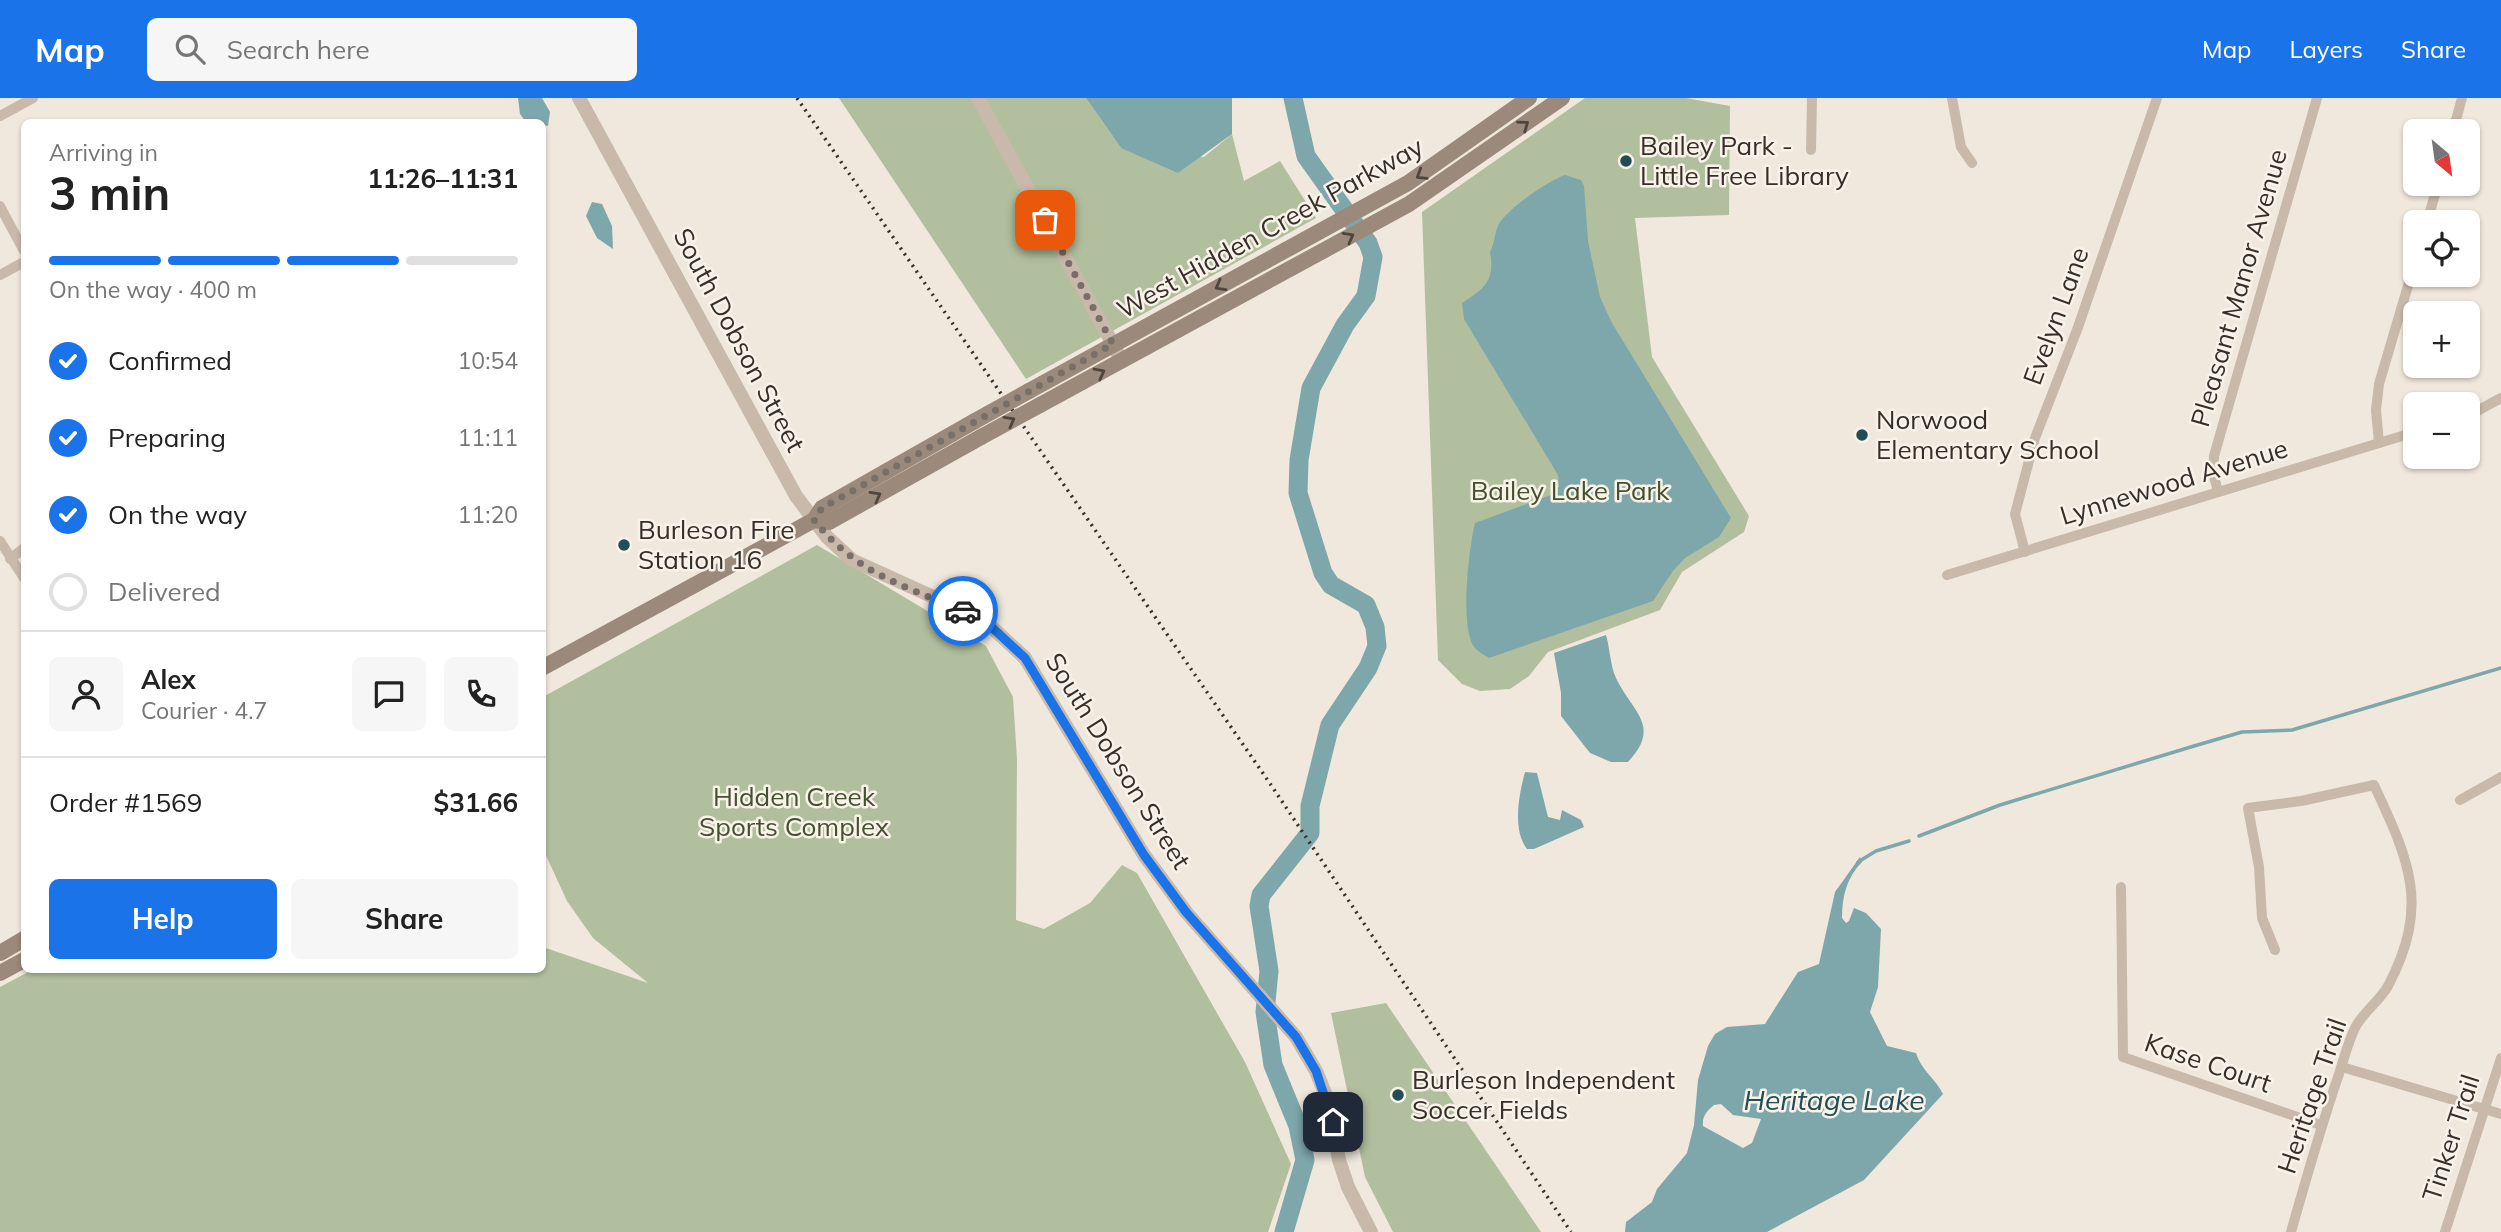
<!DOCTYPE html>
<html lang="en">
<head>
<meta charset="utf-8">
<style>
  :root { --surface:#fff; --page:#f6f6f6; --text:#222; --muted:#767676; --line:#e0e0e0; --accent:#1a73e8 }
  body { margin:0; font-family:Mulish,sans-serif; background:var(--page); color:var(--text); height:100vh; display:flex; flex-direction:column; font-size:26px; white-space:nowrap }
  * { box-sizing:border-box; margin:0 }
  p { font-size:23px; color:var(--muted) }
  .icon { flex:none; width:38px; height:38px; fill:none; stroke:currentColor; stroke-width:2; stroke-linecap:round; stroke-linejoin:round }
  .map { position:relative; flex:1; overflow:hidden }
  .drawer { position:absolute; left:21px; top:21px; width:525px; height:854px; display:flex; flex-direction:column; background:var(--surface); border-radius:10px; box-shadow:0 2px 5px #0004 }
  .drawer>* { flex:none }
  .needle { width:46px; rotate:151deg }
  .controls { position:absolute; left:2403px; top:21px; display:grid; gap:14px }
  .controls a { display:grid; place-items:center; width:77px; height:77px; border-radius:10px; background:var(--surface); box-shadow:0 2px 5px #0004; font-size:35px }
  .pin { position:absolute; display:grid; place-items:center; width:60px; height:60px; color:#fff; margin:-30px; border-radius:14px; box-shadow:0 4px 10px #0006 }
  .courier { position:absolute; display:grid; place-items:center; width:70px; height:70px; margin:-35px; border:5px solid #1a73e8; border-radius:50%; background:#fff; color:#222; box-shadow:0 2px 9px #0007 }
  .summary em { font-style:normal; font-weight:700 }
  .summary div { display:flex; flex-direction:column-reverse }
  .summary { display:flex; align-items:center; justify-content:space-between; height:119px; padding:0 28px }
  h1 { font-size:46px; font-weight:700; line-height:52px }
  .bar { display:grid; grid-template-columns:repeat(4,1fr); gap:10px 7px; align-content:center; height:84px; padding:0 28px }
  .bar i { height:9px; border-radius:5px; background:var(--line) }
  .bar .current { background:var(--accent) }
  .bar p { grid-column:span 4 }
  .line { display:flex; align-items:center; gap:18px; padding:0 28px; border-top:2px solid var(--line) }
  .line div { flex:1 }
  .round { display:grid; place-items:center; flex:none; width:74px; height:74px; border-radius:10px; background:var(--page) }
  ol { padding:0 28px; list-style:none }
  li { display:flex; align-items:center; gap:21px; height:77px }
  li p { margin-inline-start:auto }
  li .icon { padding:7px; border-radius:50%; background:var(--accent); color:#fff; stroke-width:4 }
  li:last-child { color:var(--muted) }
  li i { width:38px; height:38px; border:4px solid var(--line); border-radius:50% }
  .action { display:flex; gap:14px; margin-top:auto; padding:14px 28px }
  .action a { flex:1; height:80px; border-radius:10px; background:var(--accent); color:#fff; font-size:28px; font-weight:700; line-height:80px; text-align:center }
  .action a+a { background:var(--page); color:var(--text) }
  header { display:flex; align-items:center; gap:42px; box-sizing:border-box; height:98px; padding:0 35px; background:var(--accent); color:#fff }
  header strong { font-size:33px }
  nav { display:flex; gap:38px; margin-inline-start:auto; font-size:24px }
  .search { width:490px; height:63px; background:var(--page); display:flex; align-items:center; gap:18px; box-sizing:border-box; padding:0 24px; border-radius:10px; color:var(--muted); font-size:26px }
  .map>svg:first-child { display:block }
  .green { fill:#b2bf9e }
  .water { fill:#7ea7ac; fill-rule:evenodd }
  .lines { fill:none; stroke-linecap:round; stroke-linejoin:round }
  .stream { stroke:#7ea7ac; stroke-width:3.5 }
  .river { stroke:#7ea7ac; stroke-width:19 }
  .minor { stroke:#c8b9aa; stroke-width:10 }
  .tertiary { stroke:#c8b9aa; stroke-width:14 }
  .secondary { stroke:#9b897b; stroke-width:16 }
  .rail { stroke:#362e29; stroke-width:3.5; stroke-dasharray:2 5; stroke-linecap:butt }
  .secondary-bridge { stroke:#9b897b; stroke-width:16 }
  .oneway { stroke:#4f453e }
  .done { stroke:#776f68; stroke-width:7; stroke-dasharray:0 12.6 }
  .route { stroke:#1a73e8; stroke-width:9 }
  .poi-dot { fill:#214e54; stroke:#f8f2e9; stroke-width:2.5 }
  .labels { text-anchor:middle; stroke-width:5; stroke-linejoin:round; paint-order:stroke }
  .poi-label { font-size:26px; fill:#362e29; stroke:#f8f2e9; text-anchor:start }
  .street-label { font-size:26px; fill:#362e29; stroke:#f8f2e9 }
  .park-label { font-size:26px; fill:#43522e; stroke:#f8f2e9 }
  .water-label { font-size:28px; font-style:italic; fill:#214e54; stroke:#f8f2e9 }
</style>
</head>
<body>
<header>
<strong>Map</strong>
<div class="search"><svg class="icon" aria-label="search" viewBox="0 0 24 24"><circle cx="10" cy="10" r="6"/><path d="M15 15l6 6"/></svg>Search here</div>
<nav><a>Map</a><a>Layers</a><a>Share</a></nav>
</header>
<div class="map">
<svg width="2501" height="1134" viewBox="0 0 2501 1134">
  <rect width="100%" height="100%" fill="#f0e8dd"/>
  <g class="green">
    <path d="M839,0H1086L1121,50L1204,59L1232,36L1244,83L1280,63L1316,120L1026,281Z"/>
    <path d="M1585,0H1686L1730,8L1729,117L1635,120L1652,259L1749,418L1744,434L1682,474L1660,512L1548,554L1529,578L1510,591L1480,593L1462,586L1438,562L1422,114Z"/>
    <path d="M817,447L986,548L1013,599L1017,661L1016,822L1044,831L1090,805L1122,767L1137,775L1245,964L1291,1066L1268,1134H0V889L32,872H542L543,849L648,885L593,840L567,803L543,751V599Z"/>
    <path d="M1386,905L1541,1134H1393L1365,1079L1331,915Z"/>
  </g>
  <g class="water">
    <path d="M518,0H542L550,14L548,28L526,24L520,16Z"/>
    <path d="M1086,0H1232V36L1178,75L1121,50Z"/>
    <path d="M1565,77L1581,82L1584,88L1588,143L1600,199L1612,225L1731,420L1719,439L1685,460L1673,473L1653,503L1489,560C1485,557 1478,554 1475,550C1459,532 1469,449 1475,425L1551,397L1559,389L1558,377L1464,221L1462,205C1485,190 1495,183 1490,154C1495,144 1494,137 1498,128C1504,113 1549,82 1565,77Z"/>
    <path d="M592,104L602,106L612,128L613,151L597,140L586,118Z"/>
    <path d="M1606,537C1610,550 1610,567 1616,580C1633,615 1662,628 1628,664H1611L1590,655L1561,618V595L1554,555Z"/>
    <path d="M1525,674L1537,675L1548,719L1560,722L1562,712L1581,722L1584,729L1534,751H1527C1512,732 1519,696 1525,674Z"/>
    <path d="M1860,759L1862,764C1847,779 1842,798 1842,820L1846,825L1849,823L1854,810L1866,815L1881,831L1878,889L1870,914L1887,948L1916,955C1921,972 1935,980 1943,996L1864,1082L1767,1134H1625L1626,1124L1652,1104L1657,1091L1687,1055L1694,1027L1698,982L1708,948L1715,936L1727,929L1765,926L1798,874L1819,866L1835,794ZM1721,1006L1733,1017L1761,1021L1752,1045L1743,1050L1703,1028C1702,1018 1707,1013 1714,1007Z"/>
  </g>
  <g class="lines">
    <g class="stream">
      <path d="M1919,738L2000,707L2194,648L2242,634L2292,632L2501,570"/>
      <path d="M1858,764L1876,753L1909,743"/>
    </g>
    <path class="river" d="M1284,1134L1305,1062L1298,1028L1273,967L1265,914L1269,873L1259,808L1261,797L1310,735V708L1330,627L1368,570L1377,548L1375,529L1366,507L1331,487L1323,475L1298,395L1299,362L1311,290L1345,227L1366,198L1373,159L1368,145L1306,58L1293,0"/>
    <g class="minor">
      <path d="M1952,0L1961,49L1972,65"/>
      <path d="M0,18L33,0"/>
      <path d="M2453,33L2462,0"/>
      <path d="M1811,52L1812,0"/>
      <path d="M0,108L24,153"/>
      <path d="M2427,124L2438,86"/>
      <path d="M0,177L24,164"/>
      <path d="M2468,318L2501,300"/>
      <path d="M2379,345L2376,312L2379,286L2415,164"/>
      <path d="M2218,393L2213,375L2214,358L2317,0"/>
      <path d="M0,443L24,480"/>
      <path d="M2025,454L2015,416L2035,340L2077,232L2157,0"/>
      <path d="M10,461L24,450"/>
      <path d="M1947,477L2415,334"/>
      <path d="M2460,702L2501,679"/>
      <path d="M2121,789L2123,959L2321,1027"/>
      <path d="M2275,852L2262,820L2259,769L2248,710L2301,703L2374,687C2410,764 2430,808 2388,888C2379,904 2362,915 2355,930C2348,944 2344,961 2339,976C2321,1028 2306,1081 2291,1134"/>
      <path d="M2342,969L2501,1016"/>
      <path d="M2445,1134L2501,960"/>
    </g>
    <g class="tertiary">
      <path d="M579,0L796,398L827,439L852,462L984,522L1025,560L1144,757L1186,814L1296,939L1316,973L1329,1005L1339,1062L1348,1089L1371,1134"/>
      <path d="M978,0L1122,263"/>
    </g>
    <g class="secondary">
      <path d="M1029,293L1408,85L1529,0"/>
      <path d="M1040,307L1409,106L1562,0"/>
      <path d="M814,422L829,424L981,339"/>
      <path d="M542,570L814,422L822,410L975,323"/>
      <path d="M0,855L24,841"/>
      <path d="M0,875L24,862"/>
    </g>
    <path class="rail" d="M797,0L1271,687L1571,1134"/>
    <g class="secondary-bridge">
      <path d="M975,323L1029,293"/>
      <path d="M981,339L1040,307"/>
    </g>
  </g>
  <defs><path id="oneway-chevron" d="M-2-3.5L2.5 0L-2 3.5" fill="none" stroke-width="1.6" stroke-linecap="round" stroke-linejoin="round" transform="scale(1.75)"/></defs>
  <g class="oneway">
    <use href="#oneway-chevron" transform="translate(1524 27) rotate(-36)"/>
    <use href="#oneway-chevron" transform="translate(1421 77) rotate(148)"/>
    <use href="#oneway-chevron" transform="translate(1349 139) rotate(-29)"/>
    <use href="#oneway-chevron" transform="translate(1220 188) rotate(151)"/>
    <use href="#oneway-chevron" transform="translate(1100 275) rotate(-28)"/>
    <use href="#oneway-chevron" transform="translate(1010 323) rotate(-29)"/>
    <use href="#oneway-chevron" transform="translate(876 398) rotate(-29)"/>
  </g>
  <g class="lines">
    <path class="done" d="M963,513C903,487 857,476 814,422L822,410L1113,246L1045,122"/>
    <path class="route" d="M963,513L984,522L1025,560L1144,757L1186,814L1296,939L1316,973L1333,1024"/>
  </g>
  <g class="poi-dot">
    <circle cx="1626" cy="63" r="7"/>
    <circle cx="1862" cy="337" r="7"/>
    <circle cx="624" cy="447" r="7"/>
    <circle cx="1398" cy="997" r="7"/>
  </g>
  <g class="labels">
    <g class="poi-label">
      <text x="1640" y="57">Bailey Park -<tspan x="1640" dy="30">Little Free Library</tspan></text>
      <text x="1876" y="331">Norwood<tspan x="1876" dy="30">Elementary School</tspan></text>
      <text x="638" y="441">Burleson Fire<tspan x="638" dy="30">Station 16</tspan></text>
      <text x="1412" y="991">Burleson Independent<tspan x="1412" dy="30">Soccer Fields</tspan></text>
    </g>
    <g class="street-label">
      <text transform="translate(1270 130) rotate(-29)" y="9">West Hidden Creek Parkway</text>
      <text transform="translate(2239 190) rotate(-74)" y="9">Pleasant Manor Avenue</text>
      <text transform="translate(2056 218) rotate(-70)" y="9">Evelyn Lane</text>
      <text transform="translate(739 242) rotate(62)" y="9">South Dobson Street</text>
      <text transform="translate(2174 384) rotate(-17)" y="9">Lynnewood Avenue</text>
      <text transform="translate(1118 663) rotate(58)" y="9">South Dobson Street</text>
      <text transform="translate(2208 965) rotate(19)" y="9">Kase Court</text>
      <text transform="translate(2312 998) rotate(-71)" y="9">Heritage Trail</text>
      <text transform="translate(2451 1040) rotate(-72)" y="9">Tinker Trail</text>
    </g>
    <g class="park-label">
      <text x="1570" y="402">Bailey Lake Park</text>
      <text x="794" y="708">Hidden Creek<tspan x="794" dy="30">Sports Complex</tspan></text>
    </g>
    <g class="water-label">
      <text x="1834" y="1012">Heritage Lake</text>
    </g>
  </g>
</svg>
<div class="controls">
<a><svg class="needle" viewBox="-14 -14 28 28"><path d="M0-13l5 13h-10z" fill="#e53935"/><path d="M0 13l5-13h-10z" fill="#767676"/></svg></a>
<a><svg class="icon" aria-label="locate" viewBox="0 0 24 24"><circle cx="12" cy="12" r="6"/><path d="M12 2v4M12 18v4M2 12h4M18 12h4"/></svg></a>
<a>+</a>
<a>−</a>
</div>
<div class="pin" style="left:1045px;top:122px;background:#ea580c"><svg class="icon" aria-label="bag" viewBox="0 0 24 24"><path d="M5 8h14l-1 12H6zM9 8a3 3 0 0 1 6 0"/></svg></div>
<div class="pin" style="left:1333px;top:1024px;background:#1f2937"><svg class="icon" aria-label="home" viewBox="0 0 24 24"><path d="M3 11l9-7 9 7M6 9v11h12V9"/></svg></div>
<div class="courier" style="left:963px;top:513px"><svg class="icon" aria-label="car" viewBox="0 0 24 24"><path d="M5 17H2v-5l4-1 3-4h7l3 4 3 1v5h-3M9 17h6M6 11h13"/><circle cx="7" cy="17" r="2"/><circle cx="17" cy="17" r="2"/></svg></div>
<section class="drawer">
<div class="summary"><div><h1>3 min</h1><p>Arriving in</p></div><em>11:26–11:31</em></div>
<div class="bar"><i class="current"></i><i class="current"></i><i class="current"></i><i></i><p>On the way · 400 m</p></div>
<ol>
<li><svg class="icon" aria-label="check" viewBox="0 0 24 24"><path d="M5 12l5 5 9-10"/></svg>Confirmed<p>10:54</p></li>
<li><svg class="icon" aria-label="check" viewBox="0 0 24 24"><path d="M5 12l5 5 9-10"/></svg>Preparing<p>11:11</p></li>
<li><svg class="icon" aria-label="check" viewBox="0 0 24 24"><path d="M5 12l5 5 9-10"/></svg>On the way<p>11:20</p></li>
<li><i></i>Delivered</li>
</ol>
<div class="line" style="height:126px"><a class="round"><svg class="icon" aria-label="person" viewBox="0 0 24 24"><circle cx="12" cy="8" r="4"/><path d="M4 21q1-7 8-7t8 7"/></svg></a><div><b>Alex</b><p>Courier · 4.7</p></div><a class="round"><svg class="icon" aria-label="chat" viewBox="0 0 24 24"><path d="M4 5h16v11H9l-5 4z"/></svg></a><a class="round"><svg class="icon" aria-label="phone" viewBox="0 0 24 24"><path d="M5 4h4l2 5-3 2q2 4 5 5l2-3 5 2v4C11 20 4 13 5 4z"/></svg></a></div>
<div class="line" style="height:91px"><div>Order #1569</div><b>$31.66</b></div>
<div class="action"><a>Help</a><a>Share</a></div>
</section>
</div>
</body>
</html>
